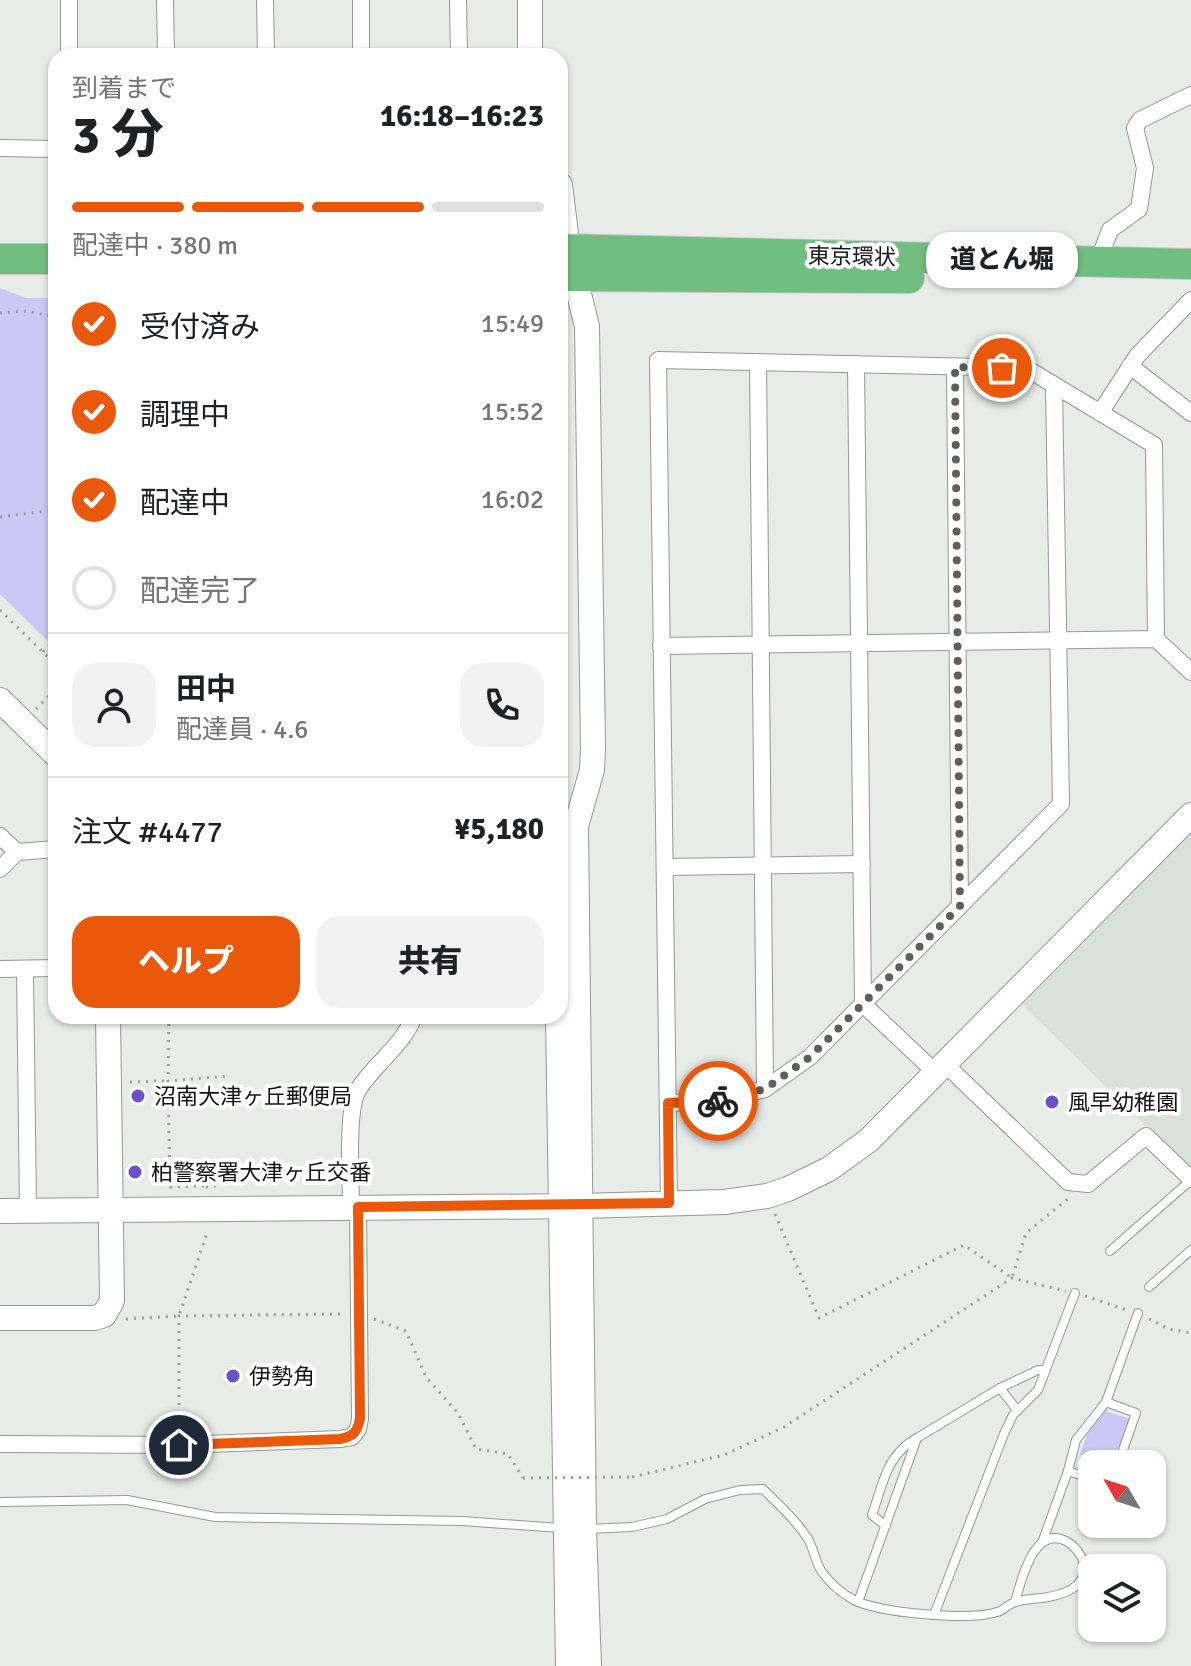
<!DOCTYPE html>
<html lang="ja">
<head>
<meta charset="utf-8">
<style>
  :root { --surface:#fff; --page:#f2f2f2; --text:#202124; --muted:#757577; --line:#e0e0e0; --accent:#ea580c }
  body { margin:0; font-family:Signika,"Noto Sans JP",sans-serif; background:var(--page); color:var(--text); height:100vh; display:flex; flex-direction:column; font-size:30px; white-space:nowrap }
  * { box-sizing:border-box; margin:0 }
  p { font-size:26px; color:var(--muted) }
  .icon { flex:none; width:44px; height:44px; fill:none; stroke:currentColor; stroke-width:2; stroke-linecap:round; stroke-linejoin:round }
  .map { position:relative; flex:1; overflow:hidden }
  .details { position:absolute; left:48px; top:48px; width:520px; height:976px; display:flex; flex-direction:column; background:var(--surface); border-radius:24px; box-shadow:0 2px 6px #0004 }
  .details>* { flex:none }
  .needle { width:52px; rotate:309deg }
  .tools { position:absolute; left:1078px; top:1450px; display:grid; gap:16px }
  .tools a { display:grid; place-items:center; width:88px; height:88px; border-radius:16px; background:var(--surface); box-shadow:0 2px 6px #0004; font-size:40px }
  .pin { position:absolute; display:grid; place-items:center; width:68px; height:68px; color:#fff; margin:-34px; border:4px solid #fff; border-radius:50%; box-shadow:0 2px 8px #0007 }
  .courier { position:absolute; display:grid; place-items:center; width:80px; height:80px; margin:-40px; border:6px solid #ea580c; border-radius:50%; background:#fff; color:#222; box-shadow:0 2px 10px #0007 }
  .bubble { position:absolute; height:56px; border-radius:24px; background:var(--surface); box-shadow:0 2px 6px #0004; font-size:26px; font-weight:800; line-height:56px; text-align:center }
  .head em { font-style:normal; font-weight:800 }
  .head div { display:flex; flex-direction:column-reverse }
  .head { display:flex; align-items:center; justify-content:space-between; height:136px; padding:0 24px }
  h1 { font-size:52px; font-weight:800; line-height:60px }
  .bar { display:grid; grid-template-columns:repeat(4,1fr); gap:12px 8px; align-content:center; height:96px; padding:0 24px }
  .bar i { height:10px; border-radius:6px; background:var(--line) }
  .bar .on { background:var(--accent) }
  .bar p { grid-column:span 4 }
  .line { display:flex; align-items:center; gap:20px; padding:0 24px; border-top:2px solid var(--line) }
  .line div { flex:1 }
  .round { display:grid; place-items:center; flex:none; width:84px; height:84px; border-radius:24px; background:var(--page) }
  ol { padding:0 24px; list-style:none }
  li { display:flex; align-items:center; gap:24px; height:88px }
  li p { margin-inline-start:auto }
  li .icon { padding:8px; border-radius:50%; background:var(--accent); color:#fff; stroke-width:4 }
  li:last-child { color:var(--muted) }
  li i { width:44px; height:44px; border:4px solid var(--line); border-radius:50% }
  .cta { display:flex; gap:16px; margin-top:auto; padding:16px 24px }
  .cta a { flex:1; height:92px; border-radius:24px; background:var(--accent); color:#fff; font-size:32px; font-weight:800; line-height:92px; text-align:center }
  .cta a+a { background:var(--page); color:var(--text) }
  .map>svg:first-child { display:block }
  .built { fill:#d8e2d9 }
  .green { fill:#ccc8f5 }
  .lines { fill:none; stroke-linecap:round; stroke-linejoin:round }
  .lane-casing { stroke:#959995; stroke-width:10 }
  .street-casing { stroke:#959995; stroke-width:18 }
  .secondary-casing { stroke:#959995; stroke-width:26 }
  .highway-casing { stroke:#c6c6c6; stroke-width:32 }
  .path { stroke:#9c9f9c; stroke-width:3; stroke-dasharray:2 6; stroke-linecap:butt }
  .lane { stroke:#fff; stroke-width:8 }
  .street { stroke:#fff; stroke-width:16 }
  .secondary { stroke:#fff; stroke-width:24 }
  .highway { stroke:#71be81; stroke-width:30 }
  .path-bridge { stroke:#9c9f9c; stroke-width:3; stroke-dasharray:2 6; stroke-linecap:butt }
  .done { stroke:#5d5f5d; stroke-width:8; stroke-dasharray:0 14.4 }
  .route { stroke:#ea580c; stroke-width:10 }
  .poi-dot { fill:#6a50ca; stroke:#fff; stroke-width:3 }
  .labels { text-anchor:middle; stroke-width:8; stroke-linejoin:round; paint-order:stroke }
  .street-label { font-size:22px; fill:#121312; stroke:#fff }
  .poi-label { font-size:22px; fill:#121312; stroke:#fff; text-anchor:start }
</style>
</head>
<body>
<div class="map">
<svg width="1191" height="1666" viewBox="0 0 1191 1666">
  <rect width="100%" height="100%" fill="#e8ece8"/>
  <path class="built" d="M1191,831V1171L1022,1004Z"/>
  <g class="green">
    <path d="M0,288L26,298H56V649L0,594Z"/>
    <path d="M1102,1410L1131,1419L1115,1464L1080,1454L1092,1422Z"/>
  </g>
  <g class="lines">
    <g class="lane-casing">
      <g id="lane">
        <path d="M1110,1251L1191,1180"/>
        <path d="M1149,1287L1191,1250"/>
        <path d="M1000,1388L1017,1410"/>
        <path d="M1106,1402L1136,1413L1118,1464"/>
        <path d="M1068,1471L1092,1479"/>
        <path d="M0,1502L127,1500L215,1517L462,1521L561,1528"/>
        <path d="M886,1526L872,1515C883,1484 886,1455 917,1438"/>
        <path d="M587,1529L632,1527L667,1519L705,1499L740,1490L763,1489C779,1505 796,1520 808,1539C814,1549 815,1562 822,1572C830,1583 841,1593 854,1600C879,1613 970,1621 997,1612C1003,1611 1007,1605 1013,1603C1021,1599 1033,1599 1043,1598C1061,1595 1087,1589 1084,1564C1082,1555 1074,1545 1066,1541C1033,1525 1021,1582 1015,1602"/>
        <path d="M1042,1543L1068,1471L1076,1440L1106,1402L1138,1313"/>
        <path d="M858,1602L917,1438L1000,1388L1038,1370H1046"/>
        <path d="M934,1615L1004,1434L1013,1415L1038,1390L1075,1293"/>
      </g>
    </g>
    <g class="street-casing">
      <g id="street">
        <path d="M69,0V56"/>
        <path d="M165,0L166,56"/>
        <path d="M265,0L266,56"/>
        <path d="M361,0V56"/>
        <path d="M458,0L459,56"/>
        <path d="M0,148L56,149"/>
        <path d="M1098,262L1110,230L1139,209L1145,168L1135,128L1140,120L1191,95"/>
        <path d="M758,363L765,1089"/>
        <path d="M856,364L863,1004L936,1073"/>
        <path d="M1130,366L1191,413"/>
        <path d="M955,367L960,906"/>
        <path d="M1100,413L1137,356L1191,300"/>
        <path d="M661,646L1156,639L1191,672"/>
        <path d="M0,836L17,852"/>
        <path d="M665,867L862,864"/>
        <path d="M0,869L17,852L56,849"/>
        <path d="M0,969L56,968"/>
        <path d="M25,969L28,1211"/>
        <path d="M945,1064L1068,1182L1088,1184L1146,1136L1191,1179"/>
        <path d="M668,1103L720,1101L765,1089L810,1057L1061,804L1054,386"/>
        <path d="M669,1203L658,360L1026,368L1154,445L1156,639"/>
        <path d="M351,1207C351,1180 346,1111 358,1090C374,1064 403,1046 414,1016"/>
        <path d="M0,1444L179,1445L340,1439L352,1437L358,1429L360,1419L358,1207"/>
      </g>
    </g>
    <g class="secondary-casing">
      <g id="secondary">
        <path d="M530,0V56"/>
        <path d="M560,185L568,250L587,326L593,748L592,770L576,826L584,1529L589,1666"/>
        <path d="M0,700L56,755"/>
        <path d="M558,1016L568,1666"/>
        <path d="M0,1211L581,1206L724,1202L767,1196L788,1189L829,1169L869,1140L1191,815"/>
        <path d="M0,1318H95L104,1315L112,1301L108,1016"/>
      </g>
    </g>
    <g class="highway-casing">
      <g id="highway">
        <path d="M560,249L1191,264"/>
        <path d="M0,259H56"/>
        <path d="M560,276L909,278"/>
      </g>
    </g>
    <g class="path">
      <path d="M0,313L26,311L56,317"/>
      <path d="M0,517L56,510"/>
      <path d="M0,610L56,665"/>
      <path d="M43,652L56,638"/>
      <path d="M36,709L56,689"/>
      <path d="M169,1016L168,1081L228,1076"/>
      <path d="M130,1082L168,1081L170,1187L206,1186"/>
      <path d="M206,1187L221,1185"/>
      <path d="M775,1214L819,1318L964,1245L1012,1278L1026,1233L1069,1198"/>
      <path d="M1085,1296L1127,1310"/>
      <path d="M126,1319L179,1316L208,1230"/>
      <path d="M374,1319L406,1331L426,1377L458,1413L476,1449L508,1454L523,1478"/>
      <path d="M1149,1319L1169,1329L1191,1333"/>
      <path d="M179,1429V1316L343,1314"/>
      <path d="M632,1477L724,1455L784,1427L1012,1278L1066,1291"/>
    </g>
    <use href="#lane" class="lane"/>
    <use href="#street" class="street"/>
    <use href="#secondary" class="secondary"/>
    <use href="#highway" class="highway"/>
    <path class="path-bridge" d="M523,1478L632,1477"/>
  </g>
  <g class="lines">
    <path class="done" d="M718,1101L765,1089L810,1057L960,906L955,367L1002,368"/>
    <path class="route" d="M179,1445L340,1439C354,1436 357,1432 360,1419L358,1207L669,1203L668,1103L718,1101"/>
  </g>
  <g class="poi-dot">
    <circle cx="138" cy="1096" r="8"/>
    <circle cx="1052" cy="1102" r="8"/>
    <circle cx="135" cy="1172" r="8"/>
    <circle cx="233" cy="1376" r="8"/>
  </g>
  <g class="labels">
    <g class="street-label">
      <text transform="translate(852 256) rotate(1)" y="8">東京環状</text>
    </g>
    <g class="poi-label">
      <text x="154" y="1104">沼南大津ヶ丘郵便局</text>
      <text x="1068" y="1110">風早幼稚園</text>
      <text x="151" y="1180">柏警察署大津ヶ丘交番</text>
      <text x="249" y="1384">伊勢角</text>
    </g>
  </g>
</svg>
<div class="tools">
<a><svg class="needle" viewBox="-14 -14 28 28"><path d="M0-13l5 13h-10z" fill="#e53935"/><path d="M0 13l5-13h-10z" fill="#757577"/></svg></a>
<a><svg class="icon" aria-label="layers" viewBox="0 0 24 24"><path d="M12 4l9 5-9 5-9-5zM3 14l9 5 9-5"/></svg></a>
</div>
<div class="pin" style="left:1002px;top:368px;background:#ea580c"><svg class="icon" aria-label="bag" viewBox="0 0 24 24"><path d="M5 8h14l-1 12H6zM9 8a3 3 0 0 1 6 0"/></svg></div>
<div class="pin" style="left:179px;top:1445px;background:#1f2937"><svg class="icon" aria-label="home" viewBox="0 0 24 24"><path d="M3 11l9-7 9 7M6 9v11h12V9"/></svg></div>
<div class="courier" style="left:718px;top:1101px"><svg class="icon" aria-label="bike" viewBox="0 0 24 24"><circle cx="6" cy="16" r="4"/><circle cx="18" cy="16" r="4"/><path d="M6 16l4-8h5l3 8M10 8l3 8H6M13 5h3"/></svg></div>
<div class="bubble" style="left:926px;top:232px;width:152px">道とん堀</div>
<section class="details">
<div class="head"><div><h1>3 分</h1><p>到着まで</p></div><em>16:18–16:23</em></div>
<div class="bar"><i class="on"></i><i class="on"></i><i class="on"></i><i></i><p>配達中 · 380 m</p></div>
<ol>
<li><svg class="icon" aria-label="check" viewBox="0 0 24 24"><path d="M5 12l5 5 9-10"/></svg>受付済み<p>15:49</p></li>
<li><svg class="icon" aria-label="check" viewBox="0 0 24 24"><path d="M5 12l5 5 9-10"/></svg>調理中<p>15:52</p></li>
<li><svg class="icon" aria-label="check" viewBox="0 0 24 24"><path d="M5 12l5 5 9-10"/></svg>配達中<p>16:02</p></li>
<li><i></i>配達完了</li>
</ol>
<div class="line" style="height:144px"><a class="round"><svg class="icon" aria-label="person" viewBox="0 0 24 24"><circle cx="12" cy="8" r="4"/><path d="M4 21q1-7 8-7t8 7"/></svg></a><div><b>田中</b><p>配達員 · 4.6</p></div><a class="round"><svg class="icon" aria-label="phone" viewBox="0 0 24 24"><path d="M5 4h4l2 5-3 2q2 4 5 5l2-3 5 2v4C11 20 4 13 5 4z"/></svg></a></div>
<div class="line" style="height:104px"><div>注文 #4477</div><b>¥5,180</b></div>
<div class="cta"><a>ヘルプ</a><a>共有</a></div>
</section>
</div>
</body>
</html>
